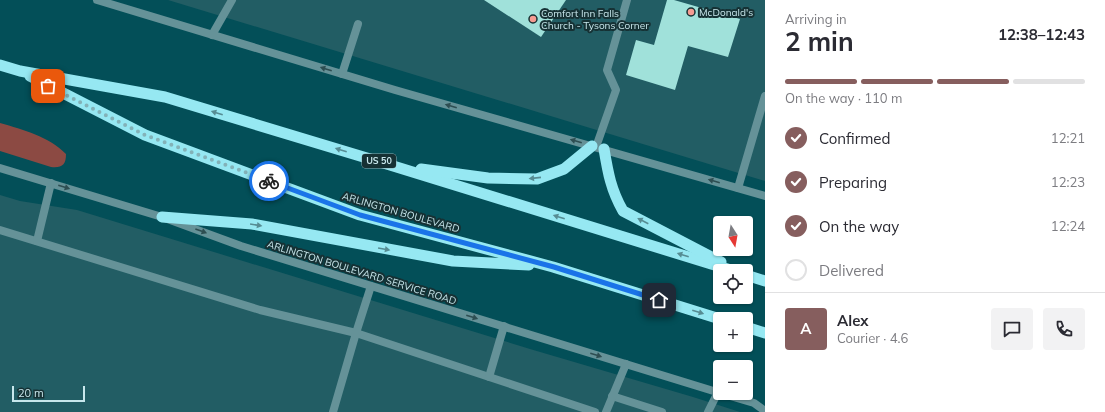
<!DOCTYPE html>
<html lang="en">
<head>
<meta charset="utf-8">
<style>
  :root { --surface:#fff; --page:#f2f2f3; --text:#2b2b33; --muted:#7c7c81; --line:#e1e1e2; --accent:#865e5e }
  body { margin:0; font-family:Mulish,sans-serif; background:var(--page); color:var(--text); height:100vh; display:flex; flex-direction:column; font-size:15px; white-space:nowrap }
  * { box-sizing:border-box; margin:0 }
  p { font-size:13px; color:var(--muted) }
  .icon { flex:none; width:22px; height:22px; fill:none; stroke:currentColor; stroke-width:2; stroke-linecap:round; stroke-linejoin:round }
  .map { position:relative; flex:1; overflow:hidden }
  .sheet { display:flex; flex-direction:column; background:var(--surface); width:340px }
  .sheet>* { flex:none }
  .needle { width:26px; rotate:169deg }
  .fabs { position:absolute; left:713px; top:216px; display:grid; gap:8px }
  .fabs a { display:grid; place-items:center; width:40px; height:40px; border-radius:4px; background:var(--surface); box-shadow:0 1px 3px #0004; font-size:20px }
  .scale { position:absolute; left:12px; bottom:10px; width:73px; box-sizing:border-box; padding-left:4px; border:2px solid #c8e7ec; border-top:0; font-size:11px; line-height:14px; white-space:nowrap; color:#c8e7ec; -webkit-text-stroke:3px #163134; paint-order:stroke }
  .pin { position:absolute; display:grid; place-items:center; width:34px; height:34px; color:#fff; margin:-17px; border-radius:8px; box-shadow:0 2px 6px #0006 }
  .courier { position:absolute; display:grid; place-items:center; width:40px; height:40px; margin:-20px; border:3px solid #1a73e8; border-radius:50%; background:#fff; color:#222; box-shadow:0 1px 5px #0007 }
  .headline em { font-style:normal; font-weight:700 }
  .headline div { display:flex; flex-direction:column-reverse }
  .headline { display:flex; align-items:center; justify-content:space-between; height:68px; padding:0 20px }
  h1 { font-size:26px; font-weight:700; line-height:30px }
  .bar { display:grid; grid-template-columns:repeat(4,1fr); gap:6px 4px; align-content:center; height:48px; padding:0 20px }
  .bar i { height:5px; border-radius:3px; background:var(--line) }
  .bar .on { background:var(--accent) }
  .bar p { grid-column:span 4 }
  .line { display:flex; align-items:center; gap:10px; padding:0 20px; border-top:1px solid var(--line) }
  .line div { flex:1 }
  .round { display:grid; place-items:center; flex:none; width:42px; height:42px; border-radius:4px; background:var(--page) }
  ol { padding:0 20px; list-style:none }
  li { display:flex; align-items:center; gap:12px; height:44px }
  li p { margin-inline-start:auto }
  li .icon { padding:4px; border-radius:50%; background:var(--accent); color:#fff; stroke-width:4 }
  li:last-child { color:var(--muted) }
  li i { width:22px; height:22px; border:2px solid var(--line); border-radius:50% }
  main { display:flex; flex:1; min-height:0 }
  .map>svg:first-child { display:block }
  .built { fill:#225d64 }
  .green { fill:#8c4a43 }
  .building { fill:#a0e1da }
  .lines { fill:none; stroke-linecap:round; stroke-linejoin:round }
  .service { stroke:#659298; stroke-width:8 }
  .minor { stroke:#659298; stroke-width:8 }
  .tertiary { stroke:#659298; stroke-width:8 }
  .trunk { stroke:#96e8f2; stroke-width:11 }
  .oneway { fill:#2e4e52 }
  .oneway2 { fill:#568c93 }
  .done { stroke:#83b2b8; stroke-width:4; stroke-dasharray:0 7.2 }
  .route { stroke:#1a73e8; stroke-width:5 }
  .poi-dot { fill:#f59c92; stroke:#163134; stroke-width:1.5 }
  .labels { text-anchor:middle; stroke-width:4; stroke-linejoin:round; paint-order:stroke }
  .shield { fill:#163134; stroke:#93b0b5; stroke-width:1 }
  .shield-label { font-size:9px; font-weight:bold; fill:#c8e7ec }
  .poi-label { font-size:10px; fill:#c8e7ec; stroke:#163134; text-anchor:start }
  .street-label { font-size:10px; fill:#c8e7ec; stroke:#163134 }
</style>
</head>
<body>
<main>
<div class="map">
<svg width="765" height="412" viewBox="0 0 765 412">
  <rect width="100%" height="100%" fill="#034f58"/>
  <g class="built">
    <path d="M168,0H765V181L567,121Z"/>
    <path d="M0,195L20,201L77,210L530,349L693,397L740,412H0Z"/>
  </g>
  <path class="green" d="M0,123C24,130 48,136 66,154C66,165 62,168 51,167L0,151Z"/>
  <g class="building">
    <path d="M484,0H566L541,37Z"/>
    <path d="M667,0H674L740,19L728,57L688,46L675,90L626,75L636,40L654,45Z"/>
  </g>
  <g class="lines">
    <g class="service">
      <path d="M212,35L232,0"/>
      <path d="M342,74L358,24"/>
      <path d="M596,147L616,90L607,70L627,0"/>
      <path d="M738,188L765,96"/>
      <path d="M0,230L260,310L356,333L595,412"/>
      <path d="M37,241L51,183"/>
      <path d="M489,377L504,326"/>
      <path d="M612,396L662,412"/>
      <path d="M333,412L356,333L371,286"/>
      <path d="M606,412L626,364"/>
      <path d="M708,412L718,392"/>
    </g>
    <path class="minor" d="M97,0L395,90L765,196"/>
    <g class="tertiary">
      <path d="M0,168L162,217L241,246L720,393"/>
      <path d="M720,393L754,403L765,411"/>
    </g>
    <g class="trunk">
      <path d="M0,65L20,71L165,97L390,165L734,271"/>
      <path d="M30,76L145,135L360,215L553,267L720,319"/>
      <path d="M604,149C608,173 611,190 623,211L721,262"/>
      <path d="M421,169L488,178L537,179L564,169L592,146"/>
      <path d="M162,217L252,224L453,261L529,265"/>
      <path d="M746,275L765,281"/>
      <path d="M746,327L765,333"/>
    </g>
  </g>
  <defs><path id="oneway-solid" d="M-6-.8H1V-3.2L6.5 0L1 3.2V.8H-6Z"/></defs>
  <g class="oneway">
    <use href="#oneway-solid" transform="translate(326 69) rotate(-163)"/>
    <use href="#oneway-solid" transform="translate(451 106) rotate(-164)"/>
    <use href="#oneway-solid" transform="translate(576 141) rotate(-164)"/>
    <use href="#oneway-solid" transform="translate(714 181) rotate(-164)"/>
    <use href="#oneway-solid" transform="translate(64 187) rotate(17)"/>
    <use href="#oneway-solid" transform="translate(201 231) rotate(20)"/>
    <use href="#oneway-solid" transform="translate(472 317) rotate(17)"/>
    <use href="#oneway-solid" transform="translate(596 355) rotate(17)"/>
  </g>
  <g class="oneway2">
    <use href="#oneway-solid" transform="translate(217 113) rotate(-163)"/>
    <use href="#oneway-solid" transform="translate(341 150) rotate(-163)"/>
    <use href="#oneway-solid" transform="translate(535 178) rotate(174)"/>
    <use href="#oneway-solid" transform="translate(559 217) rotate(-163)"/>
    <use href="#oneway-solid" transform="translate(643 221) rotate(-153)"/>
    <use href="#oneway-solid" transform="translate(256 225) rotate(9)"/>
    <use href="#oneway-solid" transform="translate(384 249) rotate(10)"/>
    <use href="#oneway-solid" transform="translate(683 255) rotate(-163)"/>
    <use href="#oneway-solid" transform="translate(698 312) rotate(17)"/>
  </g>
  <g class="lines">
    <path class="done" d="M48,86L145,135L269,181"/>
    <path class="route" d="M269,181L360,215L554,267L659,300"/>
  </g>
  <g class="poi-dot">
    <circle cx="691" cy="12" r="4"/>
    <circle cx="533" cy="19" r="4"/>
  </g>
  <g class="labels">
    <rect class="shield" x="362" y="154" width="34" height="14" rx="3"/>
    <g class="shield-label">
      <text x="379" y="164">US 50</text>
    </g>
    <g class="poi-label">
      <text x="699" y="16">McDonald's</text>
      <text x="541" y="17">Comfort Inn Falls<tspan x="541" dy="12">Church - Tysons Corner</tspan></text>
    </g>
    <g class="street-label">
      <text transform="translate(401 212) rotate(16)" y="4">ARLINGTON BOULEVARD</text>
      <text transform="translate(362 272) rotate(17)" y="4">ARLINGTON BOULEVARD SERVICE ROAD</text>
    </g>
  </g>
</svg>
<div class="fabs">
<a><svg class="needle" viewBox="-14 -14 28 28"><path d="M0-13l5 13h-10z" fill="#e53935"/><path d="M0 13l5-13h-10z" fill="#7c7c81"/></svg></a>
<a><svg class="icon" aria-label="locate" viewBox="0 0 24 24"><circle cx="12" cy="12" r="6"/><path d="M12 2v4M12 18v4M2 12h4M18 12h4"/></svg></a>
<a>+</a>
<a>−</a>
</div>
<div class="scale">20 m</div>
<div class="pin" style="left:48px;top:86px;background:#ea580c"><svg class="icon" aria-label="bag" viewBox="0 0 24 24"><path d="M5 8h14l-1 12H6zM9 8a3 3 0 0 1 6 0"/></svg></div>
<div class="pin" style="left:659px;top:300px;background:#1f2937"><svg class="icon" aria-label="home" viewBox="0 0 24 24"><path d="M3 11l9-7 9 7M6 9v11h12V9"/></svg></div>
<div class="courier" style="left:269px;top:181px"><svg class="icon" aria-label="bike" viewBox="0 0 24 24"><circle cx="6" cy="16" r="4"/><circle cx="18" cy="16" r="4"/><path d="M6 16l4-8h5l3 8M10 8l3 8H6M13 5h3"/></svg></div>
</div>
<section class="sheet">
<div class="headline"><div><h1>2 min</h1><p>Arriving in</p></div><em>12:38–12:43</em></div>
<div class="bar"><i class="on"></i><i class="on"></i><i class="on"></i><i></i><p>On the way · 110 m</p></div>
<ol>
<li><svg class="icon" aria-label="check" viewBox="0 0 24 24"><path d="M5 12l5 5 9-10"/></svg>Confirmed<p>12:21</p></li>
<li><svg class="icon" aria-label="check" viewBox="0 0 24 24"><path d="M5 12l5 5 9-10"/></svg>Preparing<p>12:23</p></li>
<li><svg class="icon" aria-label="check" viewBox="0 0 24 24"><path d="M5 12l5 5 9-10"/></svg>On the way<p>12:24</p></li>
<li><i></i>Delivered</li>
</ol>
<div class="line" style="height:72px"><b class="round" style="background:var(--accent);color:#fff">A</b><div><b>Alex</b><p>Courier · 4.6</p></div><a class="round"><svg class="icon" aria-label="chat" viewBox="0 0 24 24"><path d="M4 5h16v11H9l-5 4z"/></svg></a><a class="round"><svg class="icon" aria-label="phone" viewBox="0 0 24 24"><path d="M5 4h4l2 5-3 2q2 4 5 5l2-3 5 2v4C11 20 4 13 5 4z"/></svg></a></div>
</section>
</main>
</body>
</html>
